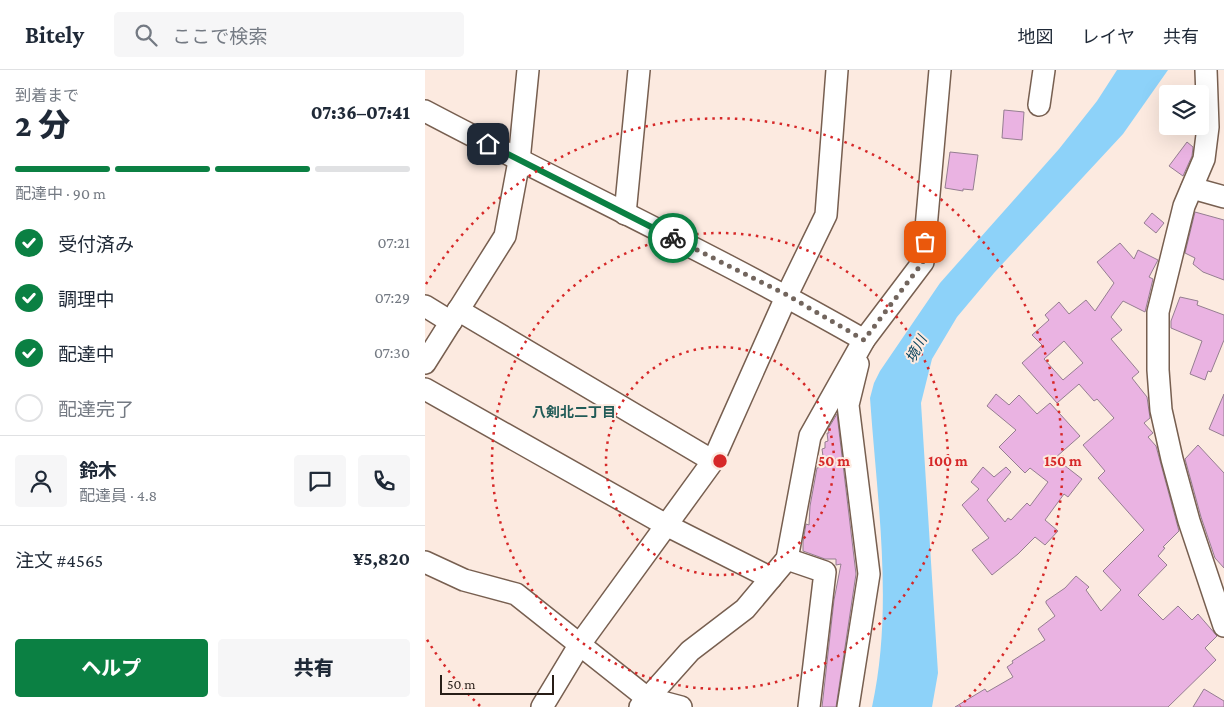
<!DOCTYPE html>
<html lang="ja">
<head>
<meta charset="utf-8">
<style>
  :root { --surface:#fff; --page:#f6f6f7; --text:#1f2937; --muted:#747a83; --line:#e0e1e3; --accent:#0b8043 }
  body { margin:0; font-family:"Crimson Pro","Noto Sans JP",serif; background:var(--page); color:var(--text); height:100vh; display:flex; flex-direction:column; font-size:19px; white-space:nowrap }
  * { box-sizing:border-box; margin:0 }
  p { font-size:16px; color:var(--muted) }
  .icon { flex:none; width:28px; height:28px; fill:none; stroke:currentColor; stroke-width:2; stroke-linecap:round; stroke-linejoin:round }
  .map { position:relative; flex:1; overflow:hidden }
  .details { display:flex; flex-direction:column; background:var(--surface); width:425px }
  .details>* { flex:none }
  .buttons { position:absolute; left:734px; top:15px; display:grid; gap:10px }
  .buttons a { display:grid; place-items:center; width:50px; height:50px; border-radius:5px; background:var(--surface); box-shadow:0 5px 20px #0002; font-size:25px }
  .scale { position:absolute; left:15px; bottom:12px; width:114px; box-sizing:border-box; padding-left:5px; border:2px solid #271d17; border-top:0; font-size:14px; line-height:18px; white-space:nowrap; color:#271d17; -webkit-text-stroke:4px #fceae0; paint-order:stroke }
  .pin { position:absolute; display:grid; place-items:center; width:42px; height:42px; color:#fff; margin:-21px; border-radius:10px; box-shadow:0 2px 8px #0006 }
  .courier { position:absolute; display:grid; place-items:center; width:50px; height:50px; margin:-25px; border:4px solid #0b8043; border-radius:50%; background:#fff; color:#222; box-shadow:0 1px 6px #0007 }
  .head em { font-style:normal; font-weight:800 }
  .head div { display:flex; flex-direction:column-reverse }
  .head { display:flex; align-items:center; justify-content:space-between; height:85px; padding:0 15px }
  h1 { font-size:32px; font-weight:800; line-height:38px }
  .bar { display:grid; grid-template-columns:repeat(4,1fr); gap:8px 5px; align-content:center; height:60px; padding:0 15px }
  .bar i { height:6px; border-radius:4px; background:var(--line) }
  .bar .on { background:var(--accent) }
  .bar p { grid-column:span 4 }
  .line { display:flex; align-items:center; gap:12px; padding:0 15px; border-top:1px solid var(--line) }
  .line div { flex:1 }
  .round { display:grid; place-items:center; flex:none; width:52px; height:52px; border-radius:5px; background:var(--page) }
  ol { padding:0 15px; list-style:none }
  li { display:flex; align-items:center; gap:15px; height:55px }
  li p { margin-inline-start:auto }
  li .icon { padding:5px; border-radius:50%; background:var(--accent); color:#fff; stroke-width:4 }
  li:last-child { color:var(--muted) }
  li i { width:28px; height:28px; border:2px solid var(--line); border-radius:50% }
  .cta { display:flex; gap:10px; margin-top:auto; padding:10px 15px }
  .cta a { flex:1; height:58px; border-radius:5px; background:var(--accent); color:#fff; font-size:20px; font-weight:800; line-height:58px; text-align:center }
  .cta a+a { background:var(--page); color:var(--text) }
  header { display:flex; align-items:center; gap:30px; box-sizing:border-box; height:70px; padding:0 25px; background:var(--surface); border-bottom:1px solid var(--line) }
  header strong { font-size:24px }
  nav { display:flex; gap:28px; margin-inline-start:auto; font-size:18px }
  .search { width:350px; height:45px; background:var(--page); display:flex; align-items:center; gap:12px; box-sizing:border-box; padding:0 18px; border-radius:5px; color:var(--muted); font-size:19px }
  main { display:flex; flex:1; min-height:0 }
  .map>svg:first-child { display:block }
  .water { fill:#8dd2f9 }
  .building { fill:#eab3e2; stroke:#957e91; fill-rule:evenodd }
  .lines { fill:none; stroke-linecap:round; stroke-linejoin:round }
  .minor-casing { stroke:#775f50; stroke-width:24 }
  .minor { stroke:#fff; stroke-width:21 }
  .done { stroke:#72655d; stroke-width:5; stroke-dasharray:0 9 }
  .route { stroke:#0b8043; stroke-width:6 }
  .ring { fill:none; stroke:#d62828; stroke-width:2.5; stroke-dasharray:2.5 5 }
  .labels { text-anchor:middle; stroke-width:4; stroke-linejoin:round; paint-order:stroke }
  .water-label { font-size:14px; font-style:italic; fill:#09445e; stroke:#fceae0 }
  .neighbourhood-label { font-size:14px; font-weight:bold; fill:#215b57; stroke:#fceae0 }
  .centre { fill:#d62828; stroke:#fceae0; stroke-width:2.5 }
  .ring-label { font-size:15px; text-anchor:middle; font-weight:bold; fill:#d62828; stroke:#fceae0; stroke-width:4; stroke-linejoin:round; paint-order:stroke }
</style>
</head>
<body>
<header>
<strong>Bitely</strong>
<div class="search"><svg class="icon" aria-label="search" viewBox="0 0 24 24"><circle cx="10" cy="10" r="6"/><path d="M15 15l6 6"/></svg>ここで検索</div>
<nav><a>地図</a><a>レイヤ</a><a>共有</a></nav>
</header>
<main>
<section class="details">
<div class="head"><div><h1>2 分</h1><p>到着まで</p></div><em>07:36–07:41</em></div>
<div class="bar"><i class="on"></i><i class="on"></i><i class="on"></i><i></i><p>配達中 · 90 m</p></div>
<ol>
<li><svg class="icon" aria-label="check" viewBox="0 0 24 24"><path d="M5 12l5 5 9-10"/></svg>受付済み<p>07:21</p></li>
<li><svg class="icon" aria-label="check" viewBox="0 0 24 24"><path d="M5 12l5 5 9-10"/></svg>調理中<p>07:29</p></li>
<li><svg class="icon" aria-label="check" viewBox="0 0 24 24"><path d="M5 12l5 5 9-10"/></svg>配達中<p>07:30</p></li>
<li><i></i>配達完了</li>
</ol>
<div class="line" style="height:90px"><a class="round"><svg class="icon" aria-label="person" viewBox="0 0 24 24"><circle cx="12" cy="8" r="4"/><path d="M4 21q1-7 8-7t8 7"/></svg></a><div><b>鈴木</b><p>配達員 · 4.8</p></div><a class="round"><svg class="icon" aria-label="chat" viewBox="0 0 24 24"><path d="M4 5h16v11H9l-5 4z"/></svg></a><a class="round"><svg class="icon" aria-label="phone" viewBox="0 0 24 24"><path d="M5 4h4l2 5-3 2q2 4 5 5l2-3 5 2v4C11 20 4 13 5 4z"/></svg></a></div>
<div class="line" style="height:65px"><div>注文 #4565</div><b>¥5,820</b></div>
<div class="cta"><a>ヘルプ</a><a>共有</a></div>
</section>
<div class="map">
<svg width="799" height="637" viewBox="0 0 799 637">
  <rect width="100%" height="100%" fill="#fceae0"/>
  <path class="water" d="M692,0H743L698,64L569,203L532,247L507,289L496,333L513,603L507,637H447C469,537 452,430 445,328L449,313L455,301L515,213L634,79L672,31Z"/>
  <g class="building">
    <path d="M579,40L599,42L597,70L577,68Z"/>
    <path d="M762,72L768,77L767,86L758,106L744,96Z"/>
    <path d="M525,82L553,85L548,120L538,119V121L520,118Z"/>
    <path d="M770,142L799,150V210L778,202L768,194L770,188L760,183Z"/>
    <path d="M727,143L739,153L731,163L719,153Z"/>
    <path d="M695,173L709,189L713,180L733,190L724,207L728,209L720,242L698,231L686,247L697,260L686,269L714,302L707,308L722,327L725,348L719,353L728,363L723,367L731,376L754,461L738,477L740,478L733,486L742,495L713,525L738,550L753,536L767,550L773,544L792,566L780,578L791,590L743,637H530L560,619L562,622L588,607L582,597L588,593L587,591L620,570L613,559L630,546L621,533V531L640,518L651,506L664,517L661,520L676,541L696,520L678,501L719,460L673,408L680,401L658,375L689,348L672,329L669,331L654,314L632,333L597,293L617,275L607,265L624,250L620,245L634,232L644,244L661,230L670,241L689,213L672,192ZM639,271L658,293L638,310L619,289Z"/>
    <path d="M755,227L773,231L772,235L799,245V270L786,302L783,301L780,310L765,304L777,271L746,258V251Z"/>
    <path d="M571,324L584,335L594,325L612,344L625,333L655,366L630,388L657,409L643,427L639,424L620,450L633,461L620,475L610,467L593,484L567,505L547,480L564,468L537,435L554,419L546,412L558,397L569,407L581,397L586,402L562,430L580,452L583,448L586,450L602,433L605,436L623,412L605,398L600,403L574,377L591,360L562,336Z"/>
    <path d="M799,324V366L784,359Z"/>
    <path d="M412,344L431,504L411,637H397L409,530L416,494L411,495V489H400L378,481V472L381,454L384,455L385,436L392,398L396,397L394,386H398L397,379L400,378V372L403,371L402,363H404L403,359Z"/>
    <path d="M773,375L799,403V498L790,488L776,447L760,389Z"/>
    <path d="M779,619L799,631V637H768Z"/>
  </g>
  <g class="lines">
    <g class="minor-casing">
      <g id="minor">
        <path d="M781,0L783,57L779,89L759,136L733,242V300L736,340L747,389L764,451L799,556"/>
        <path d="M614,35L619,0"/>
        <path d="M0,41C146,118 296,188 439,270"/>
        <path d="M767,118L799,127"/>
        <path d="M200,144L214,0"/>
        <path d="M0,236L26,252"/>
        <path d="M33,240L288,391"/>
        <path d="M0,293L80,166L94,91L103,0"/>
        <path d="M0,319L241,455L346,508"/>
        <path d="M362,489L400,502L384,637"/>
        <path d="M0,492L39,510L91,524L222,628L256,637"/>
        <path d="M117,637L155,574L288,391L362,225L401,145L412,0"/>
        <path d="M215,637L265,581L320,539L362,489L385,366L439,270L498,192L515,0"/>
        <path d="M423,637L444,504L423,335L433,294"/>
      </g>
    </g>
    <use href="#minor" class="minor"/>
  </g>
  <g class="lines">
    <path class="done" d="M248,168L362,225L439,270L498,192L500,172"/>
    <path class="route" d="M63,74L248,168"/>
  </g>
  <g class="ring">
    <circle cx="295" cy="391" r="114"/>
    <circle cx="295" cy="391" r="228"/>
    <path d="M55 636A343 343 0 0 1 1 568M1 214A343 343 0 1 1 535 636"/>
  </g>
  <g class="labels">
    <g class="water-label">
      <text transform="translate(491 279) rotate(-62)" y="5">境川</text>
    </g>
    <g class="neighbourhood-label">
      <text x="149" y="347">八剣北二丁目</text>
    </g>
  </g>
  <circle cx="295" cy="391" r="8" class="centre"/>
  <g class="ring-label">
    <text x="409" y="396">50 m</text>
    <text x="523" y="396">100 m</text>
    <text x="638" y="396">150 m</text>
  </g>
</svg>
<div class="buttons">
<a><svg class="icon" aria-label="layers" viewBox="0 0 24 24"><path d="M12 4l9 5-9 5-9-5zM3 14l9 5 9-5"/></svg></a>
</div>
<div class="scale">50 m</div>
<div class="pin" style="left:500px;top:172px;background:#ea580c"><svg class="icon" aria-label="bag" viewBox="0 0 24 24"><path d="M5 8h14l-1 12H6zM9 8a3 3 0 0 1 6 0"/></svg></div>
<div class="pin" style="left:63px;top:74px;background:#1f2937"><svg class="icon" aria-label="home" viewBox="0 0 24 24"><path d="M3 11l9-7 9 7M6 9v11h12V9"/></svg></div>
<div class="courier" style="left:248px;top:168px"><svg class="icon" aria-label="bike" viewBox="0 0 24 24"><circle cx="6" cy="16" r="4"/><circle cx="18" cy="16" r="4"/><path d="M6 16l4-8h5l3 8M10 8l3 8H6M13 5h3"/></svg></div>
</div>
</main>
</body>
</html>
